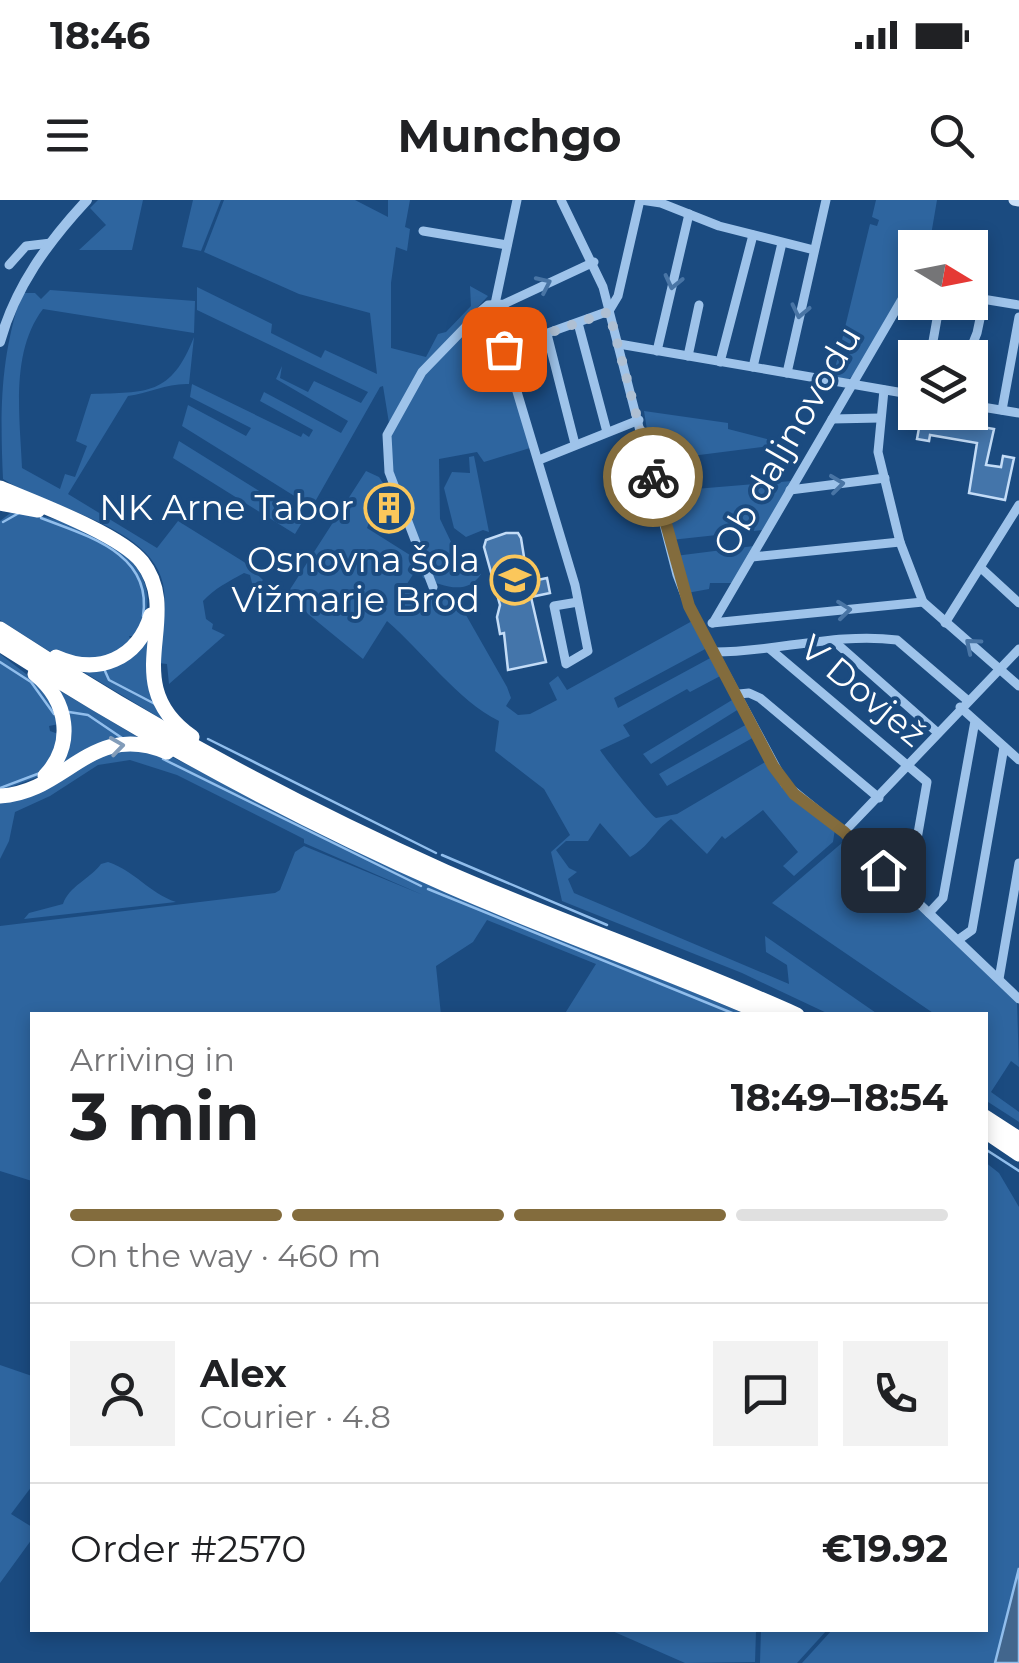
<!DOCTYPE html>
<html lang="en">
<head>
<meta charset="utf-8">
<style>
  :root { --surface:#fff; --page:#f2f2f2; --text:#202124; --muted:#757577; --line:#e0e0e0; --accent:#836c3d }
  body { margin:0; font-family:Montserrat,sans-serif; background:var(--page); color:var(--text); height:100vh; display:flex; flex-direction:column; font-size:38px; white-space:nowrap }
  * { box-sizing:border-box; margin:0 }
  p { font-size:32px; color:var(--muted) }
  .icon { flex:none; width:55px; height:55px; fill:none; stroke:currentColor; stroke-width:2; stroke-linecap:round; stroke-linejoin:round }
  .map { position:relative; flex:1; overflow:hidden }
  .panel { position:absolute; left:30px; top:812px; width:958px; height:620px; display:flex; flex-direction:column; background:var(--surface); border-radius:0px; box-shadow:0 5px 15px #0003 }
  .panel>* { flex:none }
  .needle { width:65px; rotate:100deg }
  .tools { position:absolute; left:898px; top:30px; display:grid; gap:20px }
  .tools a { display:grid; place-items:center; width:90px; height:90px; border-radius:0px; background:var(--surface); box-shadow:0 5px 15px #0003; font-size:50px }
  .pin { position:absolute; display:grid; place-items:center; width:85px; height:85px; color:#fff; margin:-42px; border-radius:20px; box-shadow:0 5px 15px #0006 }
  .courier { position:absolute; display:grid; place-items:center; width:100px; height:100px; margin:-50px; border:8px solid #836c3d; border-radius:50%; background:#fff; color:#222; box-shadow:0 2px 12px #0007 }
  .head em { font-style:normal; font-weight:700 }
  .head div { display:flex; flex-direction:column-reverse }
  .head { display:flex; align-items:center; justify-content:space-between; height:170px; padding:0 40px }
  h1 { font-size:65px; font-weight:700; line-height:75px }
  .bar { display:grid; grid-template-columns:repeat(4,1fr); gap:15px 10px; align-content:center; height:120px; padding:0 40px }
  .bar i { height:12px; border-radius:8px; background:var(--line) }
  .bar .on { background:var(--accent) }
  .bar p { grid-column:span 4 }
  .line { display:flex; align-items:center; gap:25px; padding:0 40px; border-top:2px solid var(--line) }
  .line div { flex:1 }
  .round { display:grid; place-items:center; flex:none; width:105px; height:105px; border-radius:0px; background:var(--page) }
  .status { display:flex; justify-content:space-between; align-items:center; height:70px; padding:0 50px; background:var(--surface); direction:ltr }
  .status svg { height:28px; fill:currentColor }
  header { display:flex; justify-content:space-between; align-items:center; height:130px; padding:0 40px; background:var(--surface); font-size:45px; font-weight:700 }
  .map>svg:first-child { display:block }
  .green { fill:#2e659f }
  .water { fill:#42668d; stroke:#91beec; stroke-width:2.5 }
  .lines { fill:none; stroke-linecap:round; stroke-linejoin:round }
  .stream { stroke:#91beec; stroke-width:2.5 }
  .building { fill:#4475aa; stroke:#c3dcf7; stroke-width:2.5 }
  .minor { stroke:#9ec3ea; stroke-width:9 }
  .tertiary { stroke:#9ec3ea; stroke-width:10 }
  .secondary { stroke:#cadff7; stroke-width:11 }
  .motorway { stroke:#fff; stroke-width:15 }
  .oneway { stroke:#4975a5 }
  .oneway2 { stroke:#829cb9 }
  .done { stroke:#afc0d3; stroke-width:10; stroke-dasharray:0 18 }
  .route { stroke:#836c3d; stroke-width:12 }
  .labels { text-anchor:middle; stroke-width:8; stroke-linejoin:round; paint-order:stroke }
  .street-label { font-size:35px; fill:#fff; stroke:#1b4b80 }
  .poi-label { font-size:35px; fill:#fff; stroke:#1b4b80; text-anchor:end }
</style>
</head>
<body>
<div class="status"><b>18:46</b><svg viewBox="0 0 49 12"><path d="M0 12V9h3v3zM5 12V6h3v6zM10 12V3h3v9zM15 12V0h3v12zM26 1h20v11H26zM47 4h2v5h-2z"/></svg></div>
<header><svg class="icon" aria-label="menu" viewBox="0 0 24 24"><path d="M4 6h16M4 12h16M4 18h16"/></svg>Munchgo<svg class="icon" aria-label="search" viewBox="0 0 24 24"><circle cx="10" cy="10" r="6"/><path d="M15 15l6 6"/></svg></header>
<div class="map">
<svg width="1019" height="1463" viewBox="0 0 1019 1463">
  <rect width="100%" height="100%" fill="#1b4b80"/>
  <g class="green">
    <path d="M98,0H143L132,50H79L106,25L90,8Z"/>
    <path d="M193,0H221L201,51L182,47Z"/>
    <path d="M224,0H355L388,17V0H410L405,27L410,29L407,51L396,47L391,83V148L426,157L438,134L446,132L471,106L470,86L488,96L417,174L389,223L383,186L380,187L312,307L182,226L188,205L246,236L251,228L190,197L192,184L301,237L303,233L309,237L313,230L260,201L264,192L341,233L348,221L276,179L282,166L280,178L308,192L314,181L361,203L368,192L197,110V87L272,124L271,133L321,158L325,150L377,174L370,113L299,94L204,52Z"/>
    <path d="M876,0H937L929,47L915,48V72L857,171L849,179L833,177L870,24L877,26L879,20L872,17Z"/>
    <path d="M50,90L195,101L194,133L43,109C10,152 20,218 22,268L60,289L65,274L75,277L87,246L76,241L91,194C147,192 171,196 194,137L189,184C168,183 149,193 128,196L68,294L157,348L178,321L244,362L263,380L254,391L250,375L244,373C228,382 215,388 203,401L206,419L213,424L212,429L225,435L169,484L167,464L158,463C161,437 168,410 163,384C151,325 47,308 3,279C0,211 0,158 22,93H35L41,99Z"/>
    <path d="M489,108L530,248L484,262L477,252L439,259L440,319L465,371L481,374C467,396 443,386 423,378L419,368L424,360C411,324 389,281 390,242C391,198 458,139 489,108Z"/>
    <path d="M644,211L728,223V229L786,244L652,261Z"/>
    <path d="M179,241L304,319L295,334L173,258Z"/>
    <path d="M474,256L489,332L483,330L466,337L454,328L444,288L452,272L470,273L469,257Z"/>
    <path d="M366,271L379,277L383,283L367,328L421,362L403,390L407,387L418,399L446,394L458,401L507,487L511,498L506,506L518,515L530,514L557,500L549,483L558,476L567,490L694,420L709,447L614,498L618,508L714,456L724,474L690,492L687,489L623,525L630,536L600,550C604,557 651,616 656,618L677,614L767,561L788,594L835,629L833,642L794,676L783,666L798,652L763,610L725,639L722,636L707,654L671,619C654,631 649,647 630,657L600,623L588,641H566L556,650L569,668L577,672L568,679L574,693L789,784L787,765L766,752L765,736L879,815H831L742,773L562,701L551,652L570,635L544,589L495,551L499,521C457,500 423,452 387,421L363,459L308,414L289,391Z"/>
    <path d="M792,281L763,330L671,340L659,292Z"/>
    <path d="M13,311C74,318 182,357 137,436H129L131,441L101,461L52,453L0,420V321Z"/>
    <path d="M754,346L733,383H710L709,389L687,393L675,356Z"/>
    <path d="M148,435L170,524L75,467L93,469Z"/>
    <path d="M0,454L47,490L59,524L49,526L50,531L61,535L40,576L0,591Z"/>
    <path d="M55,488L141,539L58,570L63,556Z"/>
    <path d="M737,497L742,507L651,564L643,554Z"/>
    <path d="M749,523L756,536L667,586L659,574Z"/>
    <path d="M121,548L170,556L395,669L748,815H564L596,764L487,720L473,742L436,766L441,815H32V981L0,971V726L275,693L280,690L295,652L304,646L423,695L304,643V639L177,575L130,560L98,565L50,596L15,612L9,641L0,659V602L31,597L67,572Z"/>
    <path d="M849,641L1017,802L1019,867L1011,861L991,892L1019,912V922L985,900L988,852L985,849V815H936L772,703L843,642Z"/>
    <path d="M108,662C135,671 149,693 176,702L24,719L29,713L63,704C69,686 90,679 101,664Z"/>
    <path d="M985,962L999,973L1019,1007V1368L995,1463H802L832,1430H985Z"/>
    <path d="M0,1165L32,1176V1286L11,1314L32,1327V1339L0,1383Z"/>
    <path d="M610,1430H756L755,1462L685,1463Z"/>
    <path d="M761,1430H827L797,1463H760Z"/>
  </g>
  <path class="water" d="M1019,1368V1463H995Z"/>
  <g class="lines">
    <g class="stream">
      <path d="M41,318C87,336 153,353 143,416"/>
      <path d="M3,322L19,313"/>
      <path d="M0,462L31,482L54,514"/>
      <path d="M105,471L109,480L155,504"/>
      <path d="M69,512L88,515L122,538"/>
      <path d="M208,539L436,653"/>
      <path d="M163,559L421,686"/>
      <path d="M0,588L40,573"/>
      <path d="M442,655L607,725"/>
      <path d="M428,689L737,815"/>
      <path d="M985,949L1019,971"/>
    </g>
  </g>
  <g class="building">
    <path d="M921,217L994,229L986,265L1001,267L1003,256L1014,258L1005,300L969,293L977,243L930,235L929,241L917,239Z"/>
    <path d="M506,333H518L521,338L528,382L547,378L550,393L531,397L546,462L508,470L504,433L500,434L497,417L500,405L484,347L486,340Z"/>
  </g>
  <g class="lines">
    <g class="minor">
      <path d="M517,0L495,104L497,125L575,385L588,451L566,464L554,406L578,402"/>
      <path d="M561,0L603,87L677,375L689,406L785,584L844,632L1019,799"/>
      <path d="M641,0L661,3L719,26L814,50"/>
      <path d="M423,31L507,45"/>
      <path d="M932,48L933,47"/>
      <path d="M9,65L26,46L51,43"/>
      <path d="M970,97L1019,105"/>
      <path d="M578,123L607,232"/>
      <path d="M547,134L575,244"/>
      <path d="M619,144L915,195"/>
      <path d="M503,149L609,111L618,96L640,0"/>
      <path d="M657,151L689,14"/>
      <path d="M688,156L699,105"/>
      <path d="M930,158L940,102"/>
      <path d="M967,158L977,133L984,100"/>
      <path d="M720,162L753,35"/>
      <path d="M753,167L782,43"/>
      <path d="M787,173L826,0"/>
      <path d="M884,190L878,252L900,342L923,402L1019,486"/>
      <path d="M970,205L1019,213"/>
      <path d="M1002,210L1019,117"/>
      <path d="M832,219L880,218"/>
      <path d="M539,260L639,220"/>
      <path d="M790,290L885,278"/>
      <path d="M752,357L900,342"/>
      <path d="M981,368L1019,403"/>
      <path d="M433,387L389,272L387,235L422,172L482,110L488,105L504,104L594,62"/>
      <path d="M712,423L923,402"/>
      <path d="M713,423L915,77"/>
      <path d="M945,423L1019,305"/>
      <path d="M835,442L938,533"/>
      <path d="M770,449L927,582L910,679L903,689"/>
      <path d="M715,452C775,452 837,432 897,440L967,500"/>
      <path d="M739,494L749,493L760,498L879,598"/>
      <path d="M960,507L1019,560"/>
      <path d="M844,632L1019,449"/>
      <path d="M929,713L943,698L975,521"/>
      <path d="M958,740L972,730L1004,547"/>
      <path d="M999,779L1019,663"/>
    </g>
    <path class="tertiary" d="M0,142C15,87 48,42 87,0"/>
    <path class="secondary" d="M1014,0L1019,1"/>
    <g class="motorway">
      <path d="M0,288C35,303 120,334 142,362C185,417 115,483 192,537"/>
      <path d="M0,303L38,310"/>
      <path d="M0,429C142,522 291,603 446,672C562,723 682,763 797,815"/>
      <path d="M0,444C143,536 293,617 449,686C554,732 662,769 767,815"/>
      <path d="M56,457C98,476 138,459 151,415"/>
      <path d="M35,474C68,501 75,544 45,576"/>
      <path d="M0,596C66,593 91,520 167,552"/>
      <path d="M985,917L1019,939"/>
      <path d="M985,931L1019,954"/>
    </g>
  </g>
  <defs><path id="oneway-chevron" d="M-2-3.5L2.5 0L-2 3.5" fill="none" stroke-width="1.6" stroke-linecap="round" stroke-linejoin="round" transform="scale(2.5)"/></defs>
  <g class="oneway">
    <use href="#oneway-chevron" transform="translate(673 82) rotate(103)"/>
    <use href="#oneway-chevron" transform="translate(544 84) rotate(-25)"/>
    <use href="#oneway-chevron" transform="translate(800 111) rotate(102)"/>
    <use href="#oneway-chevron" transform="translate(837 284) rotate(-7)"/>
    <use href="#oneway-chevron" transform="translate(844 410) rotate(-6)"/>
    <use href="#oneway-chevron" transform="translate(972 445) rotate(-140)"/>
  </g>
  <use class="oneway2" href="#oneway-chevron" transform="translate(117 546) rotate(-8)"/>
  <g class="lines">
    <path class="done" d="M504,149L609,112L653,277"/>
    <path class="route" d="M653,277L689,406L773,566L794,594L844,632L883,670"/>
  </g>
  <defs>
    <g id="building-ring" transform="scale(2.5)"><circle r="9.5" fill="#1b4b80" stroke="#fbc75b" stroke-width="1.5"/><path d="M-4-6H4V6H1V3H-1V6H-4ZM-2.5-4.3h1.7v1.8h-1.7ZM.8-4.3h1.7v1.8H.8ZM-2.5-1h1.7V.8h-1.7ZM.8-1h1.7V.8H.8Z" fill="#fbc75b"/></g>
    <g id="school-ring" transform="scale(2.5)"><circle r="9.5" fill="#1b4b80" stroke="#fbc75b" stroke-width="1.5"/><path d="M0-5L7-2L0 1L-7-2ZM-4 1L0 2.5L4 1V4Q0 6-4 4Z" fill="#fbc75b"/></g>
  </defs>
  <g fill-rule="evenodd">
    <use href="#building-ring" x="389" y="308"/>
    <use href="#school-ring" x="515" y="380"/>
  </g>
  <g class="labels">
    <g class="street-label">
      <text transform="translate(787 241) rotate(-60)" y="12">Ob daljnovodu</text>
      <text transform="translate(863 491) rotate(40)" y="12">V Dovjež</text>
    </g>
    <g class="poi-label">
      <text x="354" y="320">NK Arne Tabor</text>
      <text x="480" y="372">Osnovna šola<tspan x="480" dy="40">Vižmarje Brod</tspan></text>
    </g>
  </g>
</svg>
<div class="tools">
<a><svg class="needle" viewBox="-14 -14 28 28"><path d="M0-13l5 13h-10z" fill="#e53935"/><path d="M0 13l5-13h-10z" fill="#757577"/></svg></a>
<a><svg class="icon" aria-label="layers" viewBox="0 0 24 24"><path d="M12 4l9 5-9 5-9-5zM3 14l9 5 9-5"/></svg></a>
</div>
<div class="pin" style="left:504px;top:149px;background:#ea580c"><svg class="icon" aria-label="bag" viewBox="0 0 24 24"><path d="M5 8h14l-1 12H6zM9 8a3 3 0 0 1 6 0"/></svg></div>
<div class="pin" style="left:883px;top:670px;background:#1f2937"><svg class="icon" aria-label="home" viewBox="0 0 24 24"><path d="M3 11l9-7 9 7M6 9v11h12V9"/></svg></div>
<div class="courier" style="left:653px;top:277px"><svg class="icon" aria-label="bike" viewBox="0 0 24 24"><circle cx="6" cy="16" r="4"/><circle cx="18" cy="16" r="4"/><path d="M6 16l4-8h5l3 8M10 8l3 8H6M13 5h3"/></svg></div>
<section class="panel">
<div class="head"><div><h1>3 min</h1><p>Arriving in</p></div><em>18:49–18:54</em></div>
<div class="bar"><i class="on"></i><i class="on"></i><i class="on"></i><i></i><p>On the way · 460 m</p></div>
<div class="line" style="height:180px"><a class="round"><svg class="icon" aria-label="person" viewBox="0 0 24 24"><circle cx="12" cy="8" r="4"/><path d="M4 21q1-7 8-7t8 7"/></svg></a><div><b>Alex</b><p>Courier · 4.8</p></div><a class="round"><svg class="icon" aria-label="chat" viewBox="0 0 24 24"><path d="M4 5h16v11H9l-5 4z"/></svg></a><a class="round"><svg class="icon" aria-label="phone" viewBox="0 0 24 24"><path d="M5 4h4l2 5-3 2q2 4 5 5l2-3 5 2v4C11 20 4 13 5 4z"/></svg></a></div>
<div class="line" style="height:130px"><div>Order #2570</div><b>€19.92</b></div>
</section>
</div>
</body>
</html>
